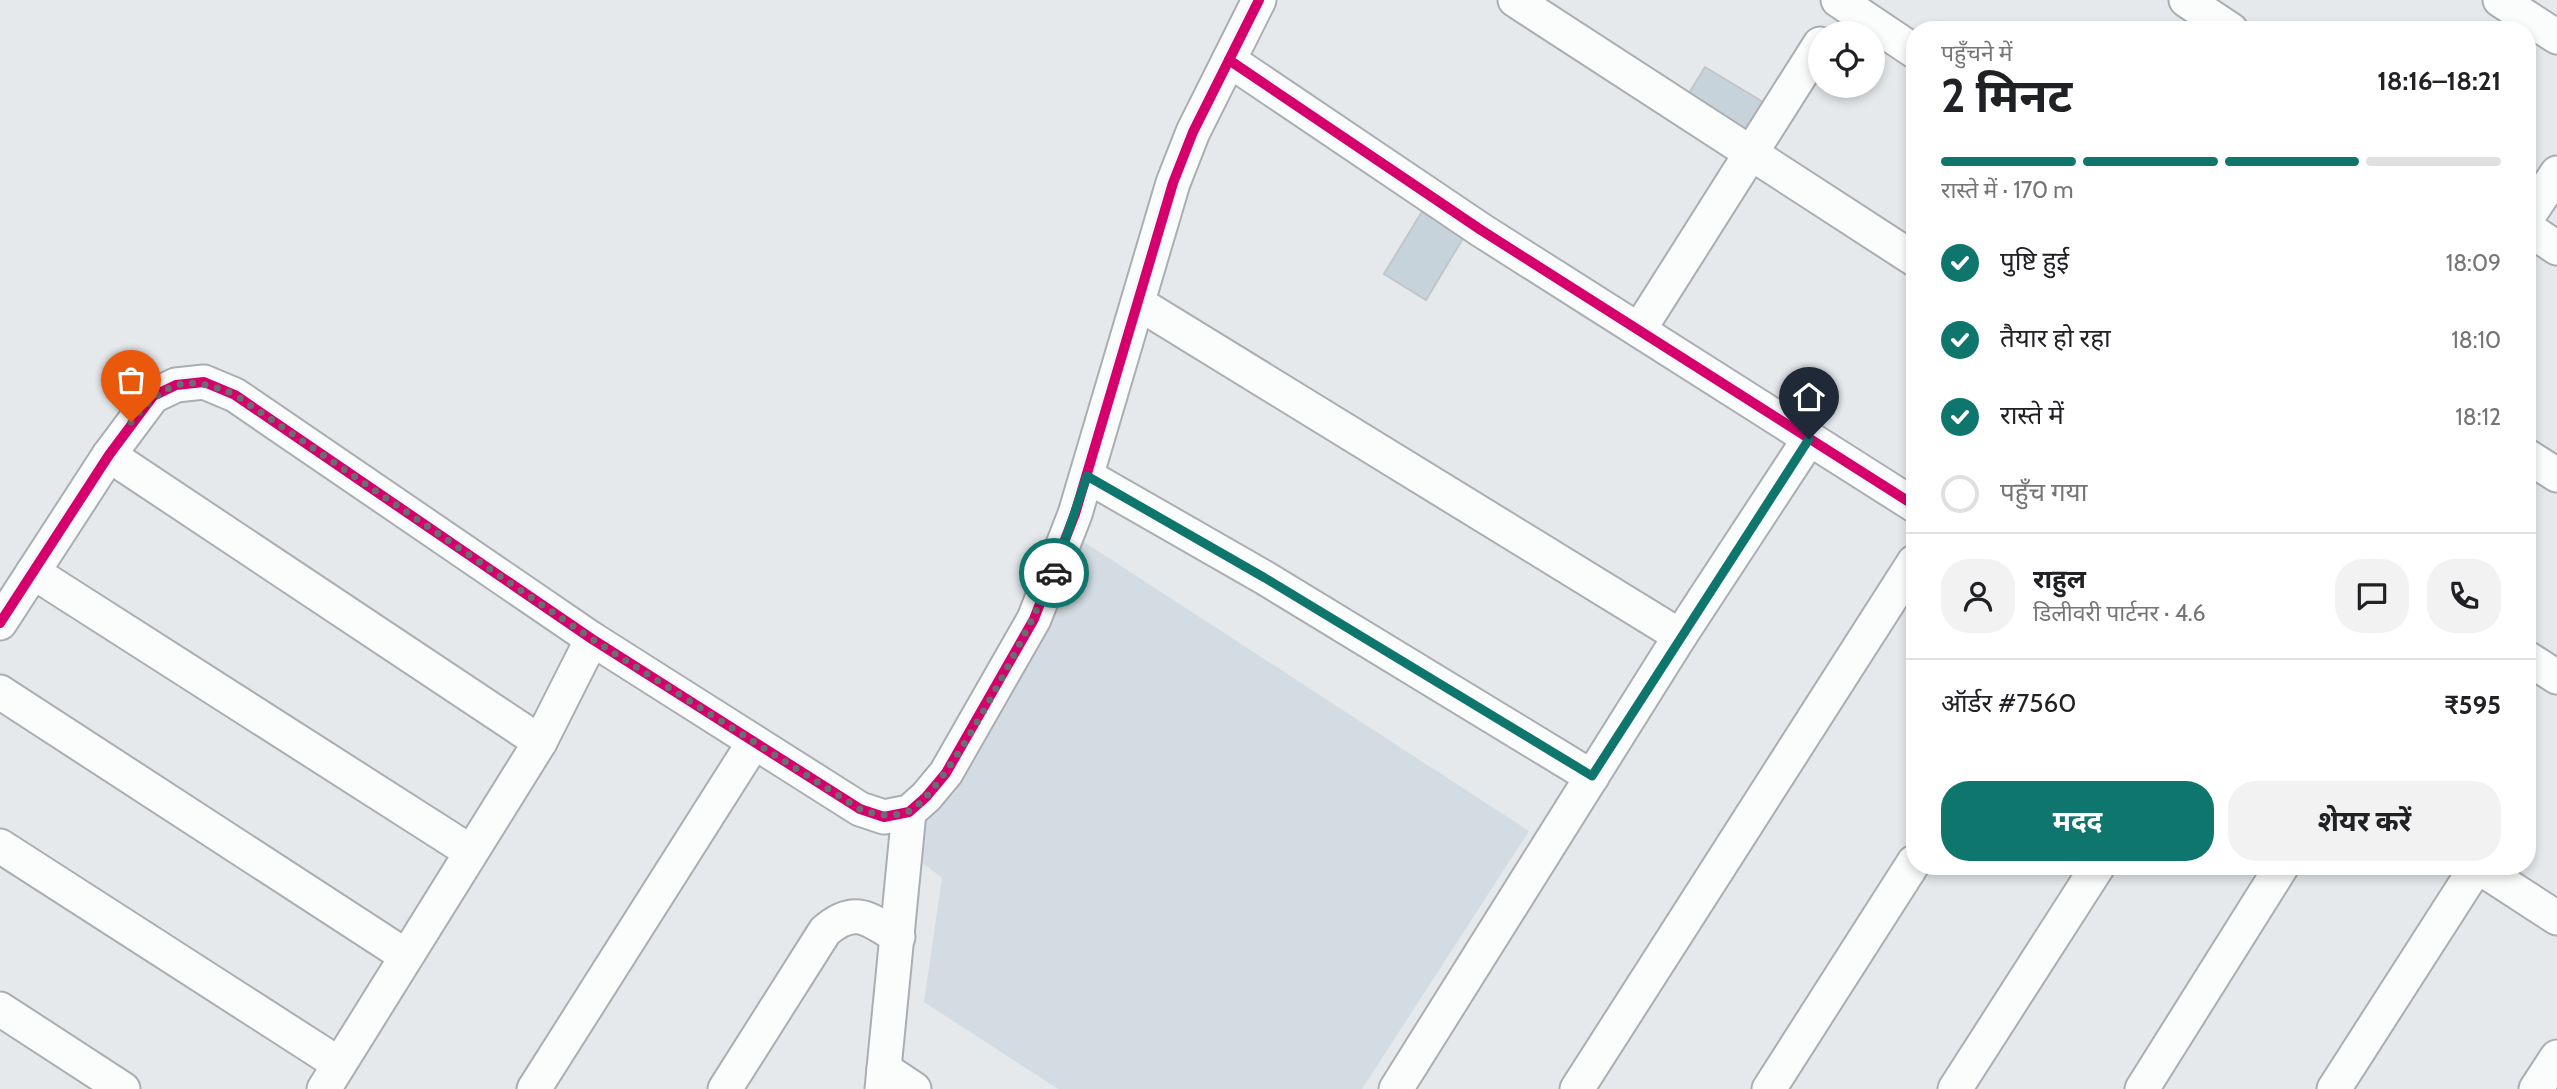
<!DOCTYPE html>
<html lang="hi">
<head>
<meta charset="utf-8">
<style>
  :root { --surface:#fff; --page:#f2f2f2; --text:#202124; --muted:#757577; --line:#e0e0e0; --accent:#0f766e }
  body { margin:0; font-family:Cabin,"Noto Sans Devanagari",sans-serif; background:var(--page); color:var(--text); height:100vh; display:flex; flex-direction:column; font-size:26px; white-space:nowrap }
  * { box-sizing:border-box; margin:0 }
  p { font-size:23px; color:var(--muted) }
  .icon { flex:none; width:38px; height:38px; fill:none; stroke:currentColor; stroke-width:2; stroke-linecap:round; stroke-linejoin:round }
  .map { position:relative; flex:1; overflow:hidden }
  .drawer { position:absolute; left:1906px; top:21px; width:630px; height:854px; display:flex; flex-direction:column; background:var(--surface); border-radius:28px; box-shadow:0 4px 10px #0003 }
  .drawer>* { flex:none }
  .tools { position:absolute; left:1808px; top:21px; display:grid; gap:14px }
  .tools a { display:grid; place-items:center; width:77px; height:77px; border-radius:50%; background:var(--surface); box-shadow:0 4px 10px #0003; font-size:35px }
  .pin { position:absolute; display:grid; place-items:center; width:60px; height:60px; color:#fff; margin:-72px -30px; border-radius:50% 50% 50% 0; rotate:-45deg; box-shadow:0 0 7px #0007 }
  .pin .icon { rotate:45deg }
  .courier { position:absolute; display:grid; place-items:center; width:70px; height:70px; margin:-35px; border:5px solid #0f766e; border-radius:50%; background:#fff; color:#222; box-shadow:0 2px 9px #0007 }
  .summary em { font-style:normal; font-weight:700 }
  .summary div { display:flex; flex-direction:column-reverse }
  .summary { display:flex; align-items:center; justify-content:space-between; height:119px; padding:0 35px }
  h1 { font-size:46px; font-weight:700; line-height:52px }
  .bar { display:grid; grid-template-columns:repeat(4,1fr); gap:10px 7px; align-content:center; height:84px; padding:0 35px }
  .bar i { height:9px; border-radius:5px; background:var(--line) }
  .bar .active { background:var(--accent) }
  .bar p { grid-column:span 4 }
  .line { display:flex; align-items:center; gap:18px; padding:0 35px; border-top:2px solid var(--line) }
  .line div { flex:1 }
  .round { display:grid; place-items:center; flex:none; width:74px; height:74px; border-radius:28px; background:var(--page) }
  ol { padding:0 35px; list-style:none }
  li { display:flex; align-items:center; gap:21px; height:77px }
  li p { margin-inline-start:auto }
  li .icon { padding:7px; border-radius:50%; background:var(--accent); color:#fff; stroke-width:4 }
  li:last-child { color:var(--muted) }
  li i { width:38px; height:38px; border:4px solid var(--line); border-radius:50% }
  .action { display:flex; gap:14px; margin-top:auto; padding:14px 35px }
  .action a { flex:1; height:80px; border-radius:28px; background:var(--accent); color:#fff; font-size:28px; font-weight:700; line-height:80px; text-align:center }
  .action a+a { background:var(--page); color:var(--text) }
  .map>svg:first-child { display:block }
  .built { fill:#d2dce2 }
  .building { fill:#c7d3db; stroke:#c3c6c8; stroke-width:2 }
  .lines { fill:none; stroke-linecap:round; stroke-linejoin:round }
  .street-casing { stroke:#abaeb1; stroke-width:37 }
  .street { stroke:#fbfcfc; stroke-width:33 }
  .cycleway-casing { stroke:#eff8fd; stroke-width:15 }
  .cycleway { stroke:#d6006c; stroke-width:10 }
  .done { stroke:#6a6e70; stroke-width:7; stroke-dasharray:0 12.6 }
  .route { stroke:#0f766e; stroke-width:9 }
</style>
</head>
<body>
<div class="map">
<svg width="2557" height="1089" viewBox="0 0 2557 1089">
  <rect width="100%" height="100%" fill="#e6e9ec"/>
  <path class="built" d="M1084,542L1529,831L1362,1089H1058L924,1002L942,878L906,850Z"/>
  <g class="building">
    <path d="M1705,67L1768,105L1746,142L1683,103Z"/>
    <path d="M1429,200L1471,225L1426,300L1384,274Z"/>
  </g>
  <g class="lines">
    <g class="street-casing">
      <g id="street">
        <path d="M1515,0L1914,259"/>
        <path d="M1838,0L1914,51"/>
        <path d="M2186,0L2231,30"/>
        <path d="M2500,0L2557,37"/>
        <path d="M1229,60L1481,230L1914,505"/>
        <path d="M2527,218L2557,173"/>
        <path d="M2527,228L2557,248"/>
        <path d="M1138,303L1680,636"/>
        <path d="M1639,330L1820,44"/>
        <path d="M109,455L540,742"/>
        <path d="M2527,456L2557,475"/>
        <path d="M1087,476L1265,578L1592,777"/>
        <path d="M33,572L471,852"/>
        <path d="M0,623L109,455L153,396L176,385L204,382L235,395L592,639L860,809L884,817L909,812L926,797L946,773L1034,619L1075,514L1173,183L1193,132L1259,0"/>
        <path d="M2527,658L2557,677"/>
        <path d="M0,692L406,956"/>
        <path d="M0,846L339,1064"/>
        <path d="M2477,866L2557,918"/>
        <path d="M0,1009L123,1089"/>
        <path d="M884,1069L914,1089"/>
        <path d="M324,1089L540,742L592,639"/>
        <path d="M534,1089L754,742"/>
        <path d="M725,1089L825,931C855,905 869,919 898,937"/>
        <path d="M882,1089L909,812"/>
        <path d="M1396,1089L1680,636L1809,439"/>
        <path d="M1577,1089L1914,562"/>
        <path d="M1769,1089L1914,862"/>
        <path d="M1955,1089L2098,866"/>
        <path d="M2142,1089L2282,866"/>
        <path d="M2334,1089L2477,866"/>
        <path d="M2536,1089L2557,1057"/>
      </g>
    </g>
    <use href="#street" class="street"/>
    <g class="cycleway-casing">
      <g id="cycleway">
        <path d="M1229,60L1481,230L1914,505"/>
        <path d="M0,623L109,455L153,396L176,385L204,382L235,395L592,639L860,809L884,817L909,812L926,797L946,773L1034,619L1075,514L1173,183L1193,132L1259,0"/>
      </g>
    </g>
    <use href="#cycleway" class="cycleway"/>
  </g>
  <g class="lines">
    <path class="done" d="M131,422C166,381 184,374 234,394L592,639L860,809C877,815 889,818 907,812C946,797 1034,618 1054,573"/>
    <path class="route" d="M1054,573L1087,476L1265,578L1592,776L1809,439"/>
  </g>
</svg>
<div class="tools">
<a><svg class="icon" aria-label="locate" viewBox="0 0 24 24"><circle cx="12" cy="12" r="6"/><path d="M12 2v4M12 18v4M2 12h4M18 12h4"/></svg></a>
</div>
<div class="pin" style="left:131px;top:422px;background:#ea580c"><svg class="icon" aria-label="bag" viewBox="0 0 24 24"><path d="M5 8h14l-1 12H6zM9 8a3 3 0 0 1 6 0"/></svg></div>
<div class="pin" style="left:1809px;top:439px;background:#1f2937"><svg class="icon" aria-label="home" viewBox="0 0 24 24"><path d="M3 11l9-7 9 7M6 9v11h12V9"/></svg></div>
<div class="courier" style="left:1054px;top:573px"><svg class="icon" aria-label="car" viewBox="0 0 24 24"><path d="M5 17H2v-5l4-1 3-4h7l3 4 3 1v5h-3M9 17h6M6 11h13"/><circle cx="7" cy="17" r="2"/><circle cx="17" cy="17" r="2"/></svg></div>
<section class="drawer">
<div class="summary"><div><h1>2 मिनट</h1><p>पहुँचने में</p></div><em>18:16–18:21</em></div>
<div class="bar"><i class="active"></i><i class="active"></i><i class="active"></i><i></i><p>रास्ते में · 170 m</p></div>
<ol>
<li><svg class="icon" aria-label="check" viewBox="0 0 24 24"><path d="M5 12l5 5 9-10"/></svg>पुष्टि हुई<p>18:09</p></li>
<li><svg class="icon" aria-label="check" viewBox="0 0 24 24"><path d="M5 12l5 5 9-10"/></svg>तैयार हो रहा<p>18:10</p></li>
<li><svg class="icon" aria-label="check" viewBox="0 0 24 24"><path d="M5 12l5 5 9-10"/></svg>रास्ते में<p>18:12</p></li>
<li><i></i>पहुँच गया</li>
</ol>
<div class="line" style="height:126px"><a class="round"><svg class="icon" aria-label="person" viewBox="0 0 24 24"><circle cx="12" cy="8" r="4"/><path d="M4 21q1-7 8-7t8 7"/></svg></a><div><b>राहुल</b><p>डिलीवरी पार्टनर · 4.6</p></div><a class="round"><svg class="icon" aria-label="chat" viewBox="0 0 24 24"><path d="M4 5h16v11H9l-5 4z"/></svg></a><a class="round"><svg class="icon" aria-label="phone" viewBox="0 0 24 24"><path d="M5 4h4l2 5-3 2q2 4 5 5l2-3 5 2v4C11 20 4 13 5 4z"/></svg></a></div>
<div class="line" style="height:91px"><div>ऑर्डर #7560</div><b>₹595</b></div>
<div class="action"><a>मदद</a><a>शेयर करें</a></div>
</section>
</div>
</body>
</html>
